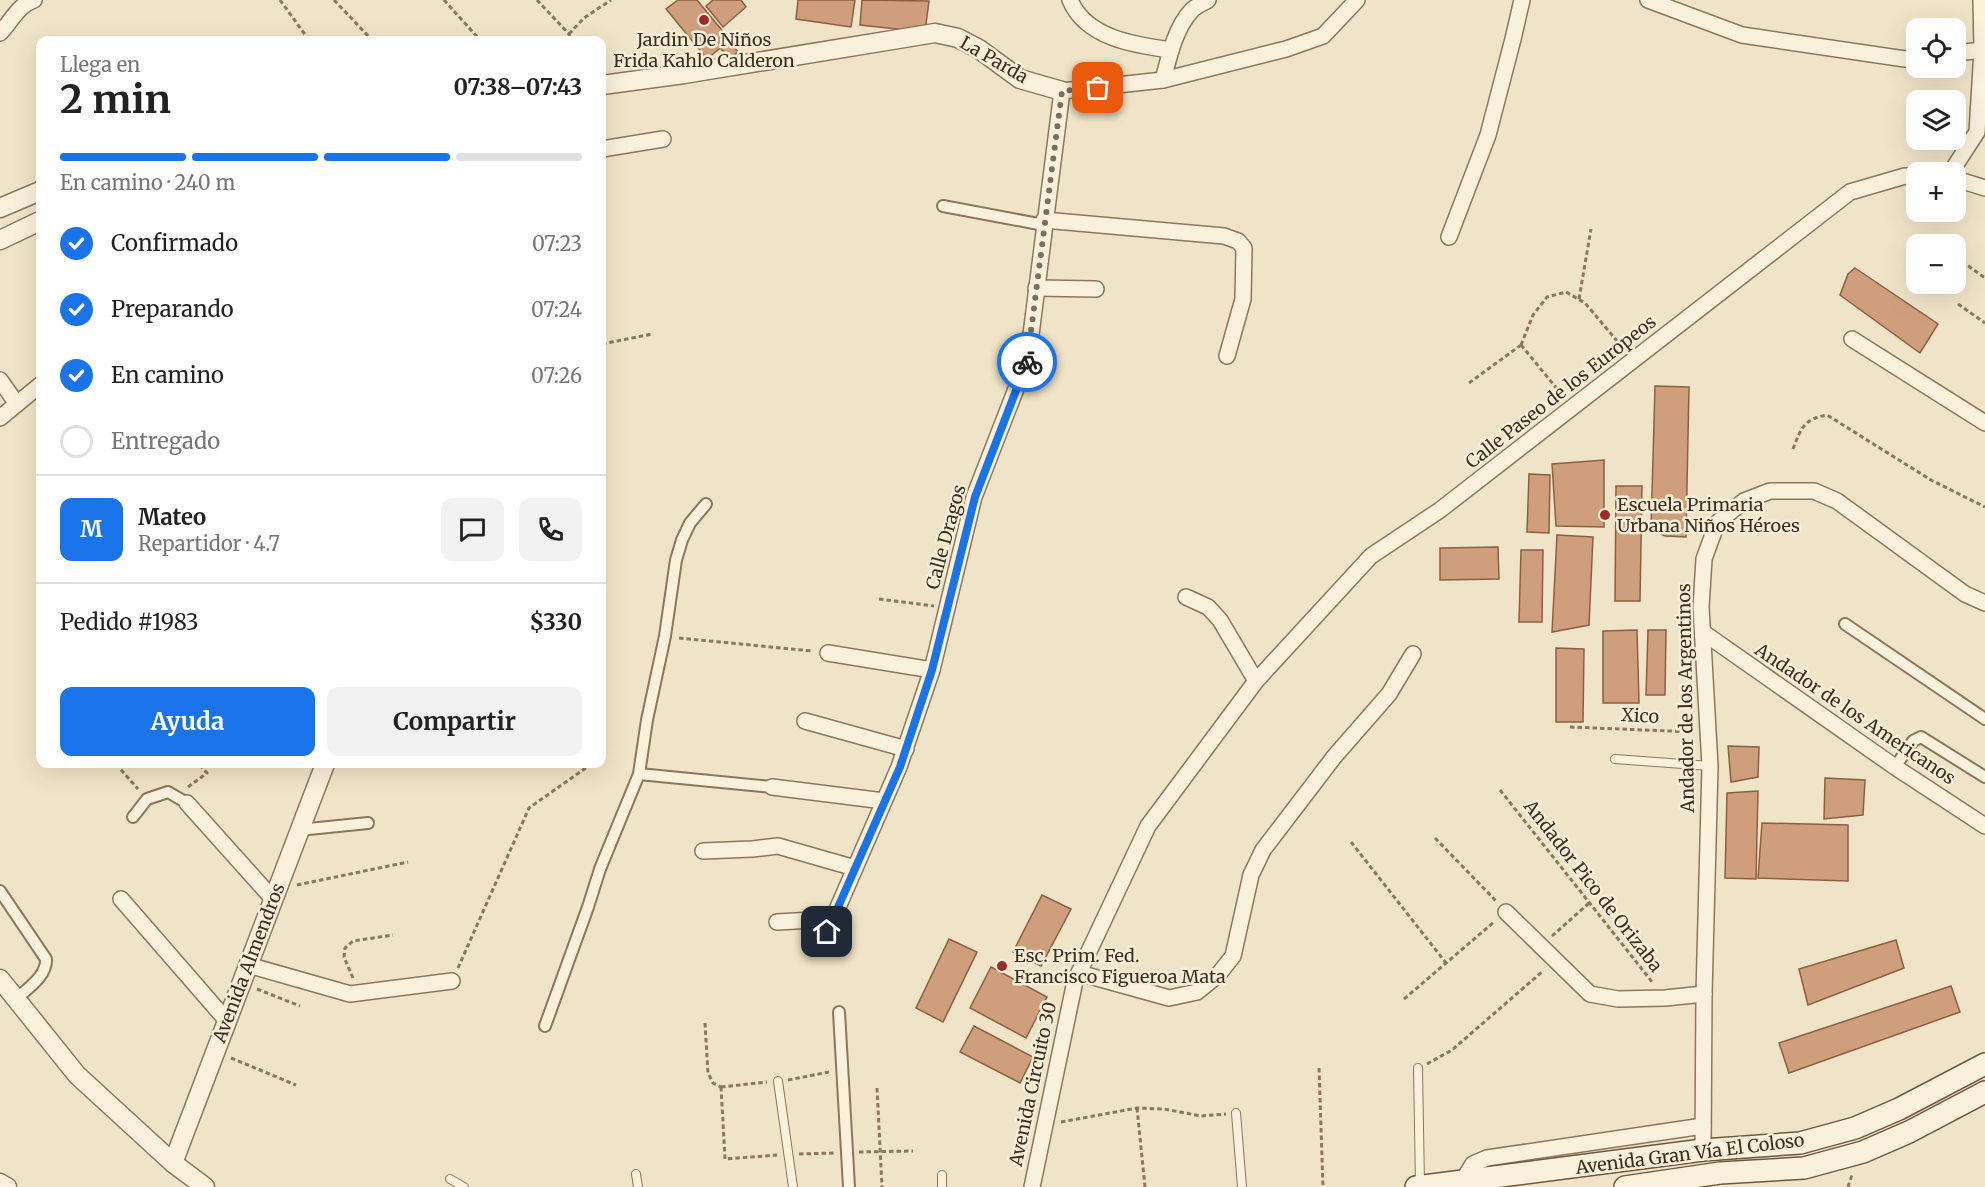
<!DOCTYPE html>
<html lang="es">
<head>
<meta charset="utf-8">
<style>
  :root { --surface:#fff; --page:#f2f2f2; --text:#222; --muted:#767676; --line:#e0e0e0; --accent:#1a73e8 }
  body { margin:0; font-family:Merriweather,serif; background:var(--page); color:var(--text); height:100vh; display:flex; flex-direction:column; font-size:22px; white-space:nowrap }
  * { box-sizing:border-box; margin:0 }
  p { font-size:20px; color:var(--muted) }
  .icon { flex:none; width:33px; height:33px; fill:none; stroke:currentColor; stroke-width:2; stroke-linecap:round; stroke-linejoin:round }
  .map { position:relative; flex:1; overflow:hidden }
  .panel { position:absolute; left:36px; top:36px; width:570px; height:732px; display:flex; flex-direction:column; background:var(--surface); border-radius:12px; box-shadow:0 6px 24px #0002 }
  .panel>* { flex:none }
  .controls { position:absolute; left:1906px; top:18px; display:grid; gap:12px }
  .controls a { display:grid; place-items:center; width:60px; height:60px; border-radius:12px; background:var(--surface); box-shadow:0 6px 24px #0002; font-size:30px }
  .pin { position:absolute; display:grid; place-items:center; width:51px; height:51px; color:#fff; margin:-26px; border-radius:12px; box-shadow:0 3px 9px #0006 }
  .courier { position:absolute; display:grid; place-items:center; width:60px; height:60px; margin:-30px; border:4px solid #1a73e8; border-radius:50%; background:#fff; color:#222; box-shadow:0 2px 8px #0007 }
  .overview em { font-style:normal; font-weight:700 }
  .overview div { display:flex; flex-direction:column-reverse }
  .overview { display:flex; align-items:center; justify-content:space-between; height:102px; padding:0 24px }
  h1 { font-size:39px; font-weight:700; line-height:45px }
  .bar { display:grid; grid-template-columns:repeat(4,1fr); gap:9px 6px; align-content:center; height:72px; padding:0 24px }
  .bar i { height:8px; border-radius:4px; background:var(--line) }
  .bar .on { background:var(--accent) }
  .bar p { grid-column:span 4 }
  .line { display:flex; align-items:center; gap:15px; padding:0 24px; border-top:2px solid var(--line) }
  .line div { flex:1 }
  .round { display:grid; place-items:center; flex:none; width:63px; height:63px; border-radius:12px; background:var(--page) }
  ol { padding:0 24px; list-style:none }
  li { display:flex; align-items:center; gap:18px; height:66px }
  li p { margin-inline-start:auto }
  li .icon { padding:6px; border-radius:50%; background:var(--accent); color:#fff; stroke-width:4 }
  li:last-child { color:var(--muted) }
  li i { width:33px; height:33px; border:3px solid var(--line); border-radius:50% }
  .primary-button { display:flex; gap:12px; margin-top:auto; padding:12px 24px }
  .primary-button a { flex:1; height:69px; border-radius:12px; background:var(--accent); color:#fff; font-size:24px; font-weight:700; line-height:69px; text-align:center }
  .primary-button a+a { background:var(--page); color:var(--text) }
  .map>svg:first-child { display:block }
  .building { fill:#cf9f7d; stroke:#8d5f41; stroke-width:1.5 }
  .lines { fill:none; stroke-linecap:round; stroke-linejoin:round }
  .service-casing { stroke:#8d765c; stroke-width:10 }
  .pedestrian-casing { stroke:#8d765c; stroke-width:14 }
  .minor-casing { stroke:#8d765c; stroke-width:18 }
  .tertiary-casing { stroke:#8d765c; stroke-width:21 }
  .secondary-casing { stroke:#6f573f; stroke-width:24 }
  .path { stroke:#8d765c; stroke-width:3; stroke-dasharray:4.5 3; stroke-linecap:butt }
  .service { stroke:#faf1dc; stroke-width:8 }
  .pedestrian { stroke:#faf1dc; stroke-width:10 }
  .minor { stroke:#faf1dc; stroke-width:15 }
  .tertiary { stroke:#faf1dc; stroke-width:18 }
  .secondary { stroke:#faf1dc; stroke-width:21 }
  .done { stroke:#7c6e5b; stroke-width:6; stroke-dasharray:0 10.8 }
  .route { stroke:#1a73e8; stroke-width:8 }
  .poi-dot { fill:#9e2a2b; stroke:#f7eed8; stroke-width:2 }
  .labels { text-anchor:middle; stroke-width:5; stroke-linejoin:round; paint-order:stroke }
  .poi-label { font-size:18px; fill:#3d2e20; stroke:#f7eed8; text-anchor:start }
  .street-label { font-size:18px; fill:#3d2e20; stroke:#f7eed8 }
</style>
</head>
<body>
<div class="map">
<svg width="1985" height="1187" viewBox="0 0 1985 1187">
  <rect width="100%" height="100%" fill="#f0e4c8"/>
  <g class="building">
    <path d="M678,0H697L730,40L707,59L666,9Z"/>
    <path d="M713,0H741L746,7L723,27L706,6Z"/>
    <path d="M798,0H855L851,27L796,19Z"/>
    <path d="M862,0L929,1L925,32L860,25Z"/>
    <path d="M730,41L738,52L730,58L721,49Z"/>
    <path d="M1855,268L1938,324L1920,353L1840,295L1848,274Z"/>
    <path d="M1655,386L1689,387L1686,537L1665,536L1651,529Z"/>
    <path d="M1604,460V527L1556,526L1552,464Z"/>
    <path d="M1529,474L1550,475L1549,533L1527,532Z"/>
    <path d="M1616,486H1642L1640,601H1615Z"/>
    <path d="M1557,535L1593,537L1589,625L1552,632Z"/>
    <path d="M1498,547L1499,579L1440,580V548Z"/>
    <path d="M1521,550H1543L1542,622H1519Z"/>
    <path d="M1637,630L1639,703H1603V631Z"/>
    <path d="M1648,630H1666L1665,695H1646Z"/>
    <path d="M1556,648L1584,649L1583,722H1556Z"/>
    <path d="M1728,746L1759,747L1758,777L1731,782Z"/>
    <path d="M1825,778L1865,780L1863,815L1824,819Z"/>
    <path d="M1758,791L1756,879L1725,878L1727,793Z"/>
    <path d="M1762,823L1848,825V881L1758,878Z"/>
    <path d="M1042,895L1071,909L1041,966L1013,952Z"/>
    <path d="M949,939L977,952L943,1022L916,1008Z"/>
    <path d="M1896,940L1904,968L1808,1005L1799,969Z"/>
    <path d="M991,967L1047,997L1026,1038L970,1008Z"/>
    <path d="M1951,986L1960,1012L1789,1073L1779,1043Z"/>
    <path d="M974,1026L1033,1057L1020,1083L960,1052Z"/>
  </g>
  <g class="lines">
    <g class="service-casing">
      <g id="service">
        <path d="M1615,759L1710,766"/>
        <path d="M1418,1068L1420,1185"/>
        <path d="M778,1081L793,1187"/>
        <path d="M1236,1113L1242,1187"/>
        <path d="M636,1174L638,1187"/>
        <path d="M942,1175V1187"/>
        <path d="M450,1179L464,1187"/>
      </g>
    </g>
    <g class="pedestrian-casing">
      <g id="pedestrian">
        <path d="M943,206L1044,225"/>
        <path d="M1845,624L1985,719"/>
        <path d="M1895,767L1913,741L1921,737L1985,777"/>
        <path d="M639,774L772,787"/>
        <path d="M133,817L147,799L168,792L187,803"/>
        <path d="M299,830L368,823"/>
        <path d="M0,891L46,959C47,976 28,988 16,999"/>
        <path d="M839,1012L849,1187"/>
        <path d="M545,1026L588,907L600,869L639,774L647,720L665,636L676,560L682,540L690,523L706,504"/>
      </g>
    </g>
    <g class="minor-casing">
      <g id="minor">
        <path d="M1070,0C1086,38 1134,45 1171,50"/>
        <path d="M1648,0L1742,35L1905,59L1917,57"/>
        <path d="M0,33C11,22 18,5 34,0"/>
        <path d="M1956,53L1982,50"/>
        <path d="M1163,80C1169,57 1175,28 1192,10C1196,6 1203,3 1208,0"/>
        <path d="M602,149L663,139"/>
        <path d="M1951,172L1977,132L1982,50L1981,0"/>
        <path d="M1956,179L1985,188"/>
        <path d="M1044,220L1224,236L1238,241L1244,248L1243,299L1227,356"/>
        <path d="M1449,237L1488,135L1513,39L1522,0"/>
        <path d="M1036,288L1096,289"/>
        <path d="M1852,339L1985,423"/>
        <path d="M0,380L17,404"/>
        <path d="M0,418L40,385"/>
        <path d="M1186,597L1208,607L1220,620L1256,681"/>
        <path d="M1704,633L1895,767L1985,826"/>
        <path d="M828,653L932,670"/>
        <path d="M805,721L906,749"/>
        <path d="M772,787L884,801"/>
        <path d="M187,803L273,899"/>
        <path d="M703,851L752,849L778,846L855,868"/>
        <path d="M121,899L227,1021"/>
        <path d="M1506,912L1590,994L1618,999L1665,998L1704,994"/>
        <path d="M777,922L832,919"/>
        <path d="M822,944L899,767L932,670L974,497L1028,358L1062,91L1163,80L1286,49L1323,36L1357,0"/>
        <path d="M248,965L350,994L452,981"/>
        <path d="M1079,973L1169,998L1197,992L1218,975L1233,956L1251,875L1263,850L1334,757L1389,694L1413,654"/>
        <path d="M1703,1150L1704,994L1710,766L1701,607L1704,559L1717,523L1744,501L1770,491H1814L1837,501L1965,594L1985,603"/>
        <path d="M1462,1182L1473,1164L1487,1158L1703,1126"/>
        <path d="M1032,1187L1075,981L1148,826L1256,681L1371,556L1440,510L1850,192L1905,176H1917"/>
      </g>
    </g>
    <g class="tertiary-casing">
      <g id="tertiary">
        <path d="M602,85L684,74L935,33L958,38L979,49L1020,79L1062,91"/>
        <path d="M0,208L40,191"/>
        <path d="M0,240L40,221"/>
        <path d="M0,979L77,1075L173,1163L205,1187"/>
        <path d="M173,1163L325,764"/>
        <path d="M0,1183L7,1187"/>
      </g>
    </g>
    <g class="secondary-casing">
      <g id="secondary">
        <path d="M1416,1187L1703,1150L1800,1143L1855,1128L1899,1109L1985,1064"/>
        <path d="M1625,1187L1720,1173L1804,1168L1863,1152L1909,1132L1985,1092"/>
      </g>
    </g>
    <g class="path">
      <path d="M280,0L309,40"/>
      <path d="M334,0L372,40"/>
      <path d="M444,0L480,40"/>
      <path d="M537,0L569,34L570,40"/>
      <path d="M569,34L584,18L611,0"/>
      <path d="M1956,257L1985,278"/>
      <path d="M1579,299L1591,229"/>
      <path d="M1958,304L1985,323"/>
      <path d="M602,344L652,334"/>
      <path d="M1521,345L1533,315L1547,297L1566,292L1585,303L1623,348"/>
      <path d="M1521,345L1563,396"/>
      <path d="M1469,383L1521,345"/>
      <path d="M1793,449C1801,428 1804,419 1827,415L1931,480L1985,507"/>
      <path d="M879,599L934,606"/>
      <path d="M679,638L812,651"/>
      <path d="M1570,727L1694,732"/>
      <path d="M116,764L138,789"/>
      <path d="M188,787L207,773L199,764"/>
      <path d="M1500,790L1653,983"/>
      <path d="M1435,838L1496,901"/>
      <path d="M1351,842L1446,963"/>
      <path d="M297,885L408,862"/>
      <path d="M1552,936L1589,903"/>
      <path d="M458,968L529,808L590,765"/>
      <path d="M353,978L344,957L345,948L353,941L393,935"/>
      <path d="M257,989L300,1006"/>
      <path d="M1404,999L1494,922"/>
      <path d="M705,1023L708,1073L713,1083L721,1087"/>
      <path d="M231,1058L296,1085"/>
      <path d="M1427,1064L1452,1050L1543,971"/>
      <path d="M1319,1068L1323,1187"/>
      <path d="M788,1080L829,1072"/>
      <path d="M721,1087L725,1159L777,1155"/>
      <path d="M721,1087L767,1082"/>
      <path d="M877,1088L882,1187"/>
      <path d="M1137,1108L1145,1187"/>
      <path d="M1061,1122L1137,1108L1164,1109L1201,1116L1226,1114"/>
      <path d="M859,1152L913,1151"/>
      <path d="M799,1154L834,1153"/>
      <path d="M1848,1187L1852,1175"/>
    </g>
    <use href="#service" class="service"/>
    <use href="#pedestrian" class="pedestrian"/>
    <use href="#minor" class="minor"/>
    <use href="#tertiary" class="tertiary"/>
    <use href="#secondary" class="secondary"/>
  </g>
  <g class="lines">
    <path class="done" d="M1027,362L1062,91L1098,88"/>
    <path class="route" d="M827,932L900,767L932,670L975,497L1027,362"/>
  </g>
  <g class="poi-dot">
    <circle cx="704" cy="20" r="6"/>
    <circle cx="1605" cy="515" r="6"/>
    <circle cx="1002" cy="966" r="6"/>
  </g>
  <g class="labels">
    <g class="poi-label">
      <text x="704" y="46" text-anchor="middle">Jardin De Niños<tspan x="704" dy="21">Frida Kahlo Calderon</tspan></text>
      <text x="1617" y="511">Escuela Primaria<tspan x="1617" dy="21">Urbana Niños Héroes</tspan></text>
      <text x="1014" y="962">Esc. Prim. Fed.<tspan x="1014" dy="21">Francisco Figueroa Mata</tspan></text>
    </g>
    <g class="street-label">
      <text transform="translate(994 60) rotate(30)" y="6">La Parda</text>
      <text transform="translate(1561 392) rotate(-38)" y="6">Calle Paseo de los Europeos</text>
      <text transform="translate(946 537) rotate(-75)" y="6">Calle Dragos</text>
      <text transform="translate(1686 698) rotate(-91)" y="6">Andador de los Argentinos</text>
      <text transform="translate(1855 714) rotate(34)" y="6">Andador de los Americanos</text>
      <text transform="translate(1640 716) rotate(3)" y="6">Xico</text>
      <text transform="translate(1593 886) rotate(52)" y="6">Andador Pico de Orizaba</text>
      <text transform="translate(249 963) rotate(-69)" y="6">Avenida Almendros</text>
      <text transform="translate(1033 1084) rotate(-78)" y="6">Avenida Circuito 30</text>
      <text transform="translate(1690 1154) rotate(-7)" y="6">Avenida Gran Vía El Coloso</text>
    </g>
  </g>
</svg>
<div class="controls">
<a><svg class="icon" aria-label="locate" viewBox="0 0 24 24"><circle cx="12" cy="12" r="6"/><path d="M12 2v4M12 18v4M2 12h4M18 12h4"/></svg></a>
<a><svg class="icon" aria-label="layers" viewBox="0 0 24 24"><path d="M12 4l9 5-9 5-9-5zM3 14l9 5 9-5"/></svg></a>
<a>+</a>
<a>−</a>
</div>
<div class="pin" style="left:1098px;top:88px;background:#ea580c"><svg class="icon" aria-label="bag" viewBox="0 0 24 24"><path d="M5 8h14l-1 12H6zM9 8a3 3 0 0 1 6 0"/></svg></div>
<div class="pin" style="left:827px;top:932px;background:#1f2937"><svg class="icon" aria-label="home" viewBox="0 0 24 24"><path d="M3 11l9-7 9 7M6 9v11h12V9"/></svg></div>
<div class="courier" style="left:1027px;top:362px"><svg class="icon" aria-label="bike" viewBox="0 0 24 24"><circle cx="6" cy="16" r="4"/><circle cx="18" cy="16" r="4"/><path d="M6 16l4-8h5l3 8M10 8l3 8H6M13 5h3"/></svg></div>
<section class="panel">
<div class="overview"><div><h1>2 min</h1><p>Llega en</p></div><em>07:38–07:43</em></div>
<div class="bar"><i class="on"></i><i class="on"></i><i class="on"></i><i></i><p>En camino · 240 m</p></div>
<ol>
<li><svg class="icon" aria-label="check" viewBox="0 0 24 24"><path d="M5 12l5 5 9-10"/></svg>Confirmado<p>07:23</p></li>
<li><svg class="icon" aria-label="check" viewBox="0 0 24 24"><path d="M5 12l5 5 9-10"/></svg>Preparando<p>07:24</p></li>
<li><svg class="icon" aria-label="check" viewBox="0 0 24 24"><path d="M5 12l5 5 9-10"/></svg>En camino<p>07:26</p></li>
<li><i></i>Entregado</li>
</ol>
<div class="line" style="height:108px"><b class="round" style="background:var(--accent);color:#fff">M</b><div><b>Mateo</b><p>Repartidor · 4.7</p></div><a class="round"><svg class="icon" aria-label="chat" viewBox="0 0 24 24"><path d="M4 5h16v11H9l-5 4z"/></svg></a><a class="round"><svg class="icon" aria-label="phone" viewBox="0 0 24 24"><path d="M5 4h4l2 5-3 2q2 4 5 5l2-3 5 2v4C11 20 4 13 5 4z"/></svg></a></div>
<div class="line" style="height:78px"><div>Pedido #1983</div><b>$330</b></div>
<div class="primary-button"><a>Ayuda</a><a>Compartir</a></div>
</section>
</div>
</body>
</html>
